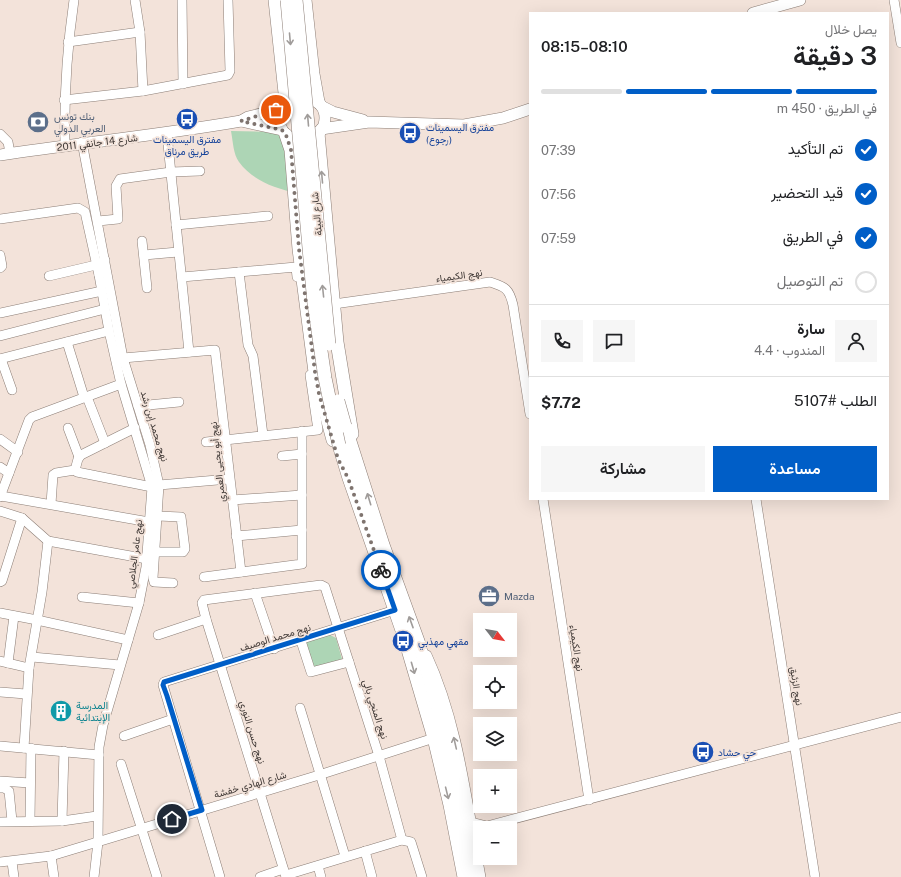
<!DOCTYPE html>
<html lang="ar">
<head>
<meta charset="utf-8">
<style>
  :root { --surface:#fff; --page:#f6f6f6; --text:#202124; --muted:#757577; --line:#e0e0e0; --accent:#005ec7 }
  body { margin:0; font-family:"Public Sans",Vazirmatn,sans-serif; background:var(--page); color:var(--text); direction:rtl; height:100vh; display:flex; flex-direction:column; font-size:15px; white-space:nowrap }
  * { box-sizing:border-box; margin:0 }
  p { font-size:13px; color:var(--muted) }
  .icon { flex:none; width:22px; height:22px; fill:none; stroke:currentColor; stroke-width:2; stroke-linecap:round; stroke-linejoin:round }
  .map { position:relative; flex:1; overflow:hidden; direction:ltr }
  .panel { position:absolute; left:529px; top:12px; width:360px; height:488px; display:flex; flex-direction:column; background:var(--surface); border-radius:0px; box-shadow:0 4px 16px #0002; direction:rtl }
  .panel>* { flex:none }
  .needle { width:26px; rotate:121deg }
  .tools { position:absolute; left:473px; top:613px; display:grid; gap:8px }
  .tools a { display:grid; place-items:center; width:44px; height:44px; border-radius:0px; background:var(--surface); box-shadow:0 4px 16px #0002; font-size:20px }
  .pin { position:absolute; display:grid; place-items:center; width:34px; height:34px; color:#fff; margin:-17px; border:2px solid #fff; border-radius:50%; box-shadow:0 1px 4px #0007 }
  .courier { position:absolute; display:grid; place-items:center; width:40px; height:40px; margin:-20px; border:3px solid #005ec7; border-radius:50%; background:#fff; color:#222; box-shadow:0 1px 5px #0007 }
  .headline em { font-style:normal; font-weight:600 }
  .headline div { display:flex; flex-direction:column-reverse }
  .headline { display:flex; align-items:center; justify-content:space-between; height:68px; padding:0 12px }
  h1 { font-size:26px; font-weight:600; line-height:30px }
  .bar { display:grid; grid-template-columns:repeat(4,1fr); gap:6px 4px; align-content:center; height:48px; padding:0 12px }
  .bar i { height:5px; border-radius:3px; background:var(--line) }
  .bar .active { background:var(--accent) }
  .bar p { grid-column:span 4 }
  .line { display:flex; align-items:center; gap:10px; padding:0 12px; border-top:1px solid var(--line) }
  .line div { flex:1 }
  .round { display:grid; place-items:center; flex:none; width:42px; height:42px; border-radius:0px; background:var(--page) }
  ol { padding:0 12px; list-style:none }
  li { display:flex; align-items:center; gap:12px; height:44px }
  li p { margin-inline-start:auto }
  li .icon { padding:4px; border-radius:50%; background:var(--accent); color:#fff; stroke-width:4 }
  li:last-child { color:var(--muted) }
  li i { width:22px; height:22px; border:2px solid var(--line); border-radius:50% }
  .button { display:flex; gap:8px; margin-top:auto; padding:8px 12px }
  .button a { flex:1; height:46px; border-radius:0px; background:var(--accent); color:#fff; font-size:16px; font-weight:600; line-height:46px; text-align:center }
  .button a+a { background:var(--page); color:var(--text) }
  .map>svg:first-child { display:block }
  .green { fill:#add5b5 }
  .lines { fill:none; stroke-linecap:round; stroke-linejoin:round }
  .minor-casing { stroke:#8c7e76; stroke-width:10 }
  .major-casing { stroke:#8c7e76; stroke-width:12 }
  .highway-casing { stroke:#8c7e76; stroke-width:14 }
  .minor { stroke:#fff; stroke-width:9 }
  .major { stroke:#fff; stroke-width:11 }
  .highway { stroke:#fff; stroke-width:13 }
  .highway-bridge-casing { stroke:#8c7e76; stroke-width:14; stroke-linecap:butt }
  .highway-bridge { stroke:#fff; stroke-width:13 }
  .oneway { stroke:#a09c9a }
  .done { stroke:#7f746f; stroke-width:4; stroke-dasharray:0 7.2 }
  .route { stroke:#005ec7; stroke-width:5 }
  .labels { text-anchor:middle; stroke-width:3.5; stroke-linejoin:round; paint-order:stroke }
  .service-label { font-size:10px; fill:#4e5e75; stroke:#f3e3da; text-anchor:start }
  .transit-label { font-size:10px; fill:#164399; stroke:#f3e3da; text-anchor:start }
  .street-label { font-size:10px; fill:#403936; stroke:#f3e3da }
  .culture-label { font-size:10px; fill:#0d838f; stroke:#f3e3da; text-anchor:start }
</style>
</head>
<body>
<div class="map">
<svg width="901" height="877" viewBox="0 0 901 877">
  <rect width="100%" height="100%" fill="#f3e3da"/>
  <g class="green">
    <path d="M231,131L277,132L286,139L296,193C275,188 253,181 239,162C233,154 233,141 231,131Z"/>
    <path d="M330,635L336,638L342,659L315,668L311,666L305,642Z"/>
  </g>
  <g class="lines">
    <g class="minor-casing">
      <g id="minor">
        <path d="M135,0L140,32L143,91"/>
        <path d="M182,0L183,84"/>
        <path d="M894,0L901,43"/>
        <path d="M68,42L140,32"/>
        <path d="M64,100L143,91L228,75L230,71L228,0"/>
        <path d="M0,134L8,142L10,153"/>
        <path d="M167,134L189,352"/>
        <path d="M82,142L123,358L150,445L159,485L153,578L154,582L173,583"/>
        <path d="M65,145C64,96 67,48 74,0"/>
        <path d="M0,219L78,208L85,212L99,275"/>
        <path d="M98,221L118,219L116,186L120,179L171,172L200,171"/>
        <path d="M176,225L268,216"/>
        <path d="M142,241L147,288"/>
        <path d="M0,255L2,266L0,268"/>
        <path d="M144,255L178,252"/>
        <path d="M239,272L248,345L253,356L263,435"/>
        <path d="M49,276L96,265"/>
        <path d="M182,277L296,267L297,277"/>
        <path d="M334,304L490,282C505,287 509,288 513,305L530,414"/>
        <path d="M0,313L102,291"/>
        <path d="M0,336L105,309"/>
        <path d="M67,342L84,397"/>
        <path d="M123,358L215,350L241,572"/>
        <path d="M0,359L109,331"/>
        <path d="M1,359L12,390"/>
        <path d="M87,397L105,443"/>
        <path d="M138,406L179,402"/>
        <path d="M68,428L79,457"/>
        <path d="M135,428L81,455L78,459L75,470L77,472L152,487"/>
        <path d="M0,439L18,452"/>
        <path d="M206,442L318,430L310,375"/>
        <path d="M282,456L302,454"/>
        <path d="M0,467L9,473"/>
        <path d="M159,485L229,479"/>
        <path d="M1,496L149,522"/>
        <path d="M0,497L29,420L32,417L121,384"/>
        <path d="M543,499L589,800"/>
        <path d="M756,499L815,877"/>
        <path d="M232,500L302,495"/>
        <path d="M51,504L53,475L56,473L75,470"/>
        <path d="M0,511L22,518L48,541L147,559"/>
        <path d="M236,536L302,530"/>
        <path d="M156,552H183L185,549L181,517L158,516"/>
        <path d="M204,577L302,564V431"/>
        <path d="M0,582L2,581L22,518"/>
        <path d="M255,593L274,649"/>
        <path d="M82,597L139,603"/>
        <path d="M0,613L37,620L128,640"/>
        <path d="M158,635L206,619"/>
        <path d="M301,641L311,672L349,662"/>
        <path d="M427,655C459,724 467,803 481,877"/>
        <path d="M32,657L120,665"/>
        <path d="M0,661L29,668"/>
        <path d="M8,663L14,616"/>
        <path d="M0,692L26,694"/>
        <path d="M300,708L345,856"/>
        <path d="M124,736L173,719"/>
        <path d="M0,746L99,755"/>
        <path d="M24,748L29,668L42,592L48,541"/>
        <path d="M121,764L157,877"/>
        <path d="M0,781L30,783"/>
        <path d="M0,788H4L9,791L12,821"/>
        <path d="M30,820L31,748"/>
        <path d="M62,821L64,751"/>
        <path d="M0,822L62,821L97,816"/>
        <path d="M471,822L487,826L901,717"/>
        <path d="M365,851L372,877"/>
        <path d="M51,856L54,877"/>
        <path d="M0,862L51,856L319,775L434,738"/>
        <path d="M12,862L14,877"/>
        <path d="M318,866L321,877"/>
        <path d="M286,875L402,840L411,842L422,877"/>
        <path d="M94,877L98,842L99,747L103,725L139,603L146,567L152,487L121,384L109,331L99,275L105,260"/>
        <path d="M220,877L163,685L164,682L395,610"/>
        <path d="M260,877L283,869"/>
        <path d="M286,877L206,619L202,603L204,600L321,585L325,587L379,756L402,840"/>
      </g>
    </g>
    <g class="major-casing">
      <g id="major">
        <path d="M753,13L800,0"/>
        <circle cx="302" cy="118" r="23"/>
        <path d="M321,106L333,112L363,120"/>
        <path d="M241,121L282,130"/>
        <path d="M321,129L369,122L464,125L503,118L530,109"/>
        <path d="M0,155C80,143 161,135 241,121L248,117L281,109"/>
      </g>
    </g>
    <g class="highway-casing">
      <g id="highway">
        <path d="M275,0L286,102"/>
        <path d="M305,0L313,74L318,102"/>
        <path d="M318,133L337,342L352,434"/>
        <path d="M286,135L291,150L299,249L315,372L333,440"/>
        <path d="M345,426L383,545L419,644L446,737L474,877"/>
        <path d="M339,445L349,478L404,636L434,738L450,805L464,877"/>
      </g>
    </g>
    <use href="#minor" class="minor"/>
    <use href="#major" class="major"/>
    <use href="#highway" class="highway"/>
    <g class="highway-bridge-casing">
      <g id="highway-bridge">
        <path d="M287,0L314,304L325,378L339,445"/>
        <path d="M296,0L329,344"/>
        <path d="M338,401L345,426"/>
      </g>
    </g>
    <use href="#highway-bridge" class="highway-bridge"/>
  </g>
  <defs><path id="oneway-shaft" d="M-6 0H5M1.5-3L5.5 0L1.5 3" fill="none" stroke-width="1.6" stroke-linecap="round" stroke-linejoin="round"/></defs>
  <g class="oneway">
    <use href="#oneway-shaft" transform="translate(290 39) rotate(85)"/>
    <use href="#oneway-shaft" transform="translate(308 120) rotate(-95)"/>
    <use href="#oneway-shaft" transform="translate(322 177) rotate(-95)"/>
    <use href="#oneway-shaft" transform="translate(323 291) rotate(-96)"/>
    <use href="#oneway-shaft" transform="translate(369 499) rotate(-107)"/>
    <use href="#oneway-shaft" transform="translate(411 622) rotate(-110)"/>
    <use href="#oneway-shaft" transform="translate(413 668) rotate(74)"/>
    <use href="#oneway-shaft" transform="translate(455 743) rotate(-103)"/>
    <use href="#oneway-shaft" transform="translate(447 793) rotate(76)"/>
  </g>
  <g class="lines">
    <path class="done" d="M276,110L241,121L282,130L286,135L291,150L299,249L315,372L319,394L338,459L348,478L381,570"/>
    <path class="route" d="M172,819L202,810L167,696L163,685L164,682L395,610L381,570"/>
  </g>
  <defs>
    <g id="bus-disc" transform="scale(1.15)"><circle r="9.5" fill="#1a4fb4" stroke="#f3e3da"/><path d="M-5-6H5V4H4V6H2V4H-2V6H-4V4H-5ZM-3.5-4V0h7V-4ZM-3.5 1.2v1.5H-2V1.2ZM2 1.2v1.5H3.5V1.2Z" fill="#fff"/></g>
    <g id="bank-disc" transform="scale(1.15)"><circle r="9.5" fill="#5c6f8a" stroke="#f3e3da"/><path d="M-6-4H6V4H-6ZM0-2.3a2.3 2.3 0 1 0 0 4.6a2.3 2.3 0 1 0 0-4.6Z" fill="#fff"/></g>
    <g id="office-disc" transform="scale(1.15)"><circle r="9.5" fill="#5c6f8a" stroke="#f3e3da"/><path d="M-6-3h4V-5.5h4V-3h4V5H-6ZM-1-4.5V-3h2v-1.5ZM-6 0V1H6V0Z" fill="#fff"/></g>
    <g id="building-disc" transform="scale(1.15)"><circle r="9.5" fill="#0f9aa8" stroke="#f3e3da"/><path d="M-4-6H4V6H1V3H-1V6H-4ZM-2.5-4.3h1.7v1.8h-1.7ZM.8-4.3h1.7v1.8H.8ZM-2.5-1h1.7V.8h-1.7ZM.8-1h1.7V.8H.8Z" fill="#fff"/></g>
  </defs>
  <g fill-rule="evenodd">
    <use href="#bus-disc" x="187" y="119"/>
    <use href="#bank-disc" x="38" y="122"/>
    <use href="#bus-disc" x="410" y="133"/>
    <use href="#office-disc" x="489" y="596"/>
    <use href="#bus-disc" x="403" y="641"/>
    <use href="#building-disc" x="61" y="711"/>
    <use href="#bus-disc" x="703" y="752"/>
  </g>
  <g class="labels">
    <g class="service-label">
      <text x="54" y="120">بنك تونس<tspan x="54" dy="12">العربي الدولي</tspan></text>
      <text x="504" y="600">Mazda</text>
    </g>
    <g class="transit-label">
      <text x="426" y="131">مفترق اليسمينات<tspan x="426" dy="12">(رجوع)</tspan></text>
      <text x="187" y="143" text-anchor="middle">مفترق اليسمينات<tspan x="187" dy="12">طريق مرناق</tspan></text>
      <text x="418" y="645">مقهي مهذبي</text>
      <text x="718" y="756">حي حشاد</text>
    </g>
    <g class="street-label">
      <text transform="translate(97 142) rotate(-7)" y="4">شارع 14 جانفي 2011</text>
      <text transform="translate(316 214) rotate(-95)" y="4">شارع البيئة</text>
      <text transform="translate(459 275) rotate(-8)" y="4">نهج الكيمياء</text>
      <text transform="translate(155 426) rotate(73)" y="4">نهج محمد إبن رشد</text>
      <text transform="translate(217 462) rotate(-96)" y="4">نهج أبو يحيى العمري</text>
      <text transform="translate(134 554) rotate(-83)" y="4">نهج عامر الجلاصي</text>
      <text transform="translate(275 637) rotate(-17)" y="4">نهج محمد الوصيف</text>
      <text transform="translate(577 648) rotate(81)" y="4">نهج الكيمياء</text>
      <text transform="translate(797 686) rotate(81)" y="4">نهج الزئبق</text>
      <text transform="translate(376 709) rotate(72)" y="4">نهج المنجي بالي</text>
      <text transform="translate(253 732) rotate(73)" y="4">نهج حسن النوري</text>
      <text transform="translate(250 784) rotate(-16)" y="4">شارع الهادي خفشة</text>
    </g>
    <g class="culture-label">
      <text x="76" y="709">المدرسة<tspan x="76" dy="12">الإبتدائية</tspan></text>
    </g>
  </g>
</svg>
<div class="tools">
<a><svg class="needle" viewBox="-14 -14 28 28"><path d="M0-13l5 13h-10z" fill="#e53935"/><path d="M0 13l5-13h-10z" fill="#757577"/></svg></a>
<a><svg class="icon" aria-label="locate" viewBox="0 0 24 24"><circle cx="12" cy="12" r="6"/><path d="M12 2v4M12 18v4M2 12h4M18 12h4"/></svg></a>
<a><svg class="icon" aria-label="layers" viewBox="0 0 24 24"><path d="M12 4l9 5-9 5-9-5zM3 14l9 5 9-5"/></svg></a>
<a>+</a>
<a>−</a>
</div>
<div class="pin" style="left:276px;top:110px;background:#ea580c"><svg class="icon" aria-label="bag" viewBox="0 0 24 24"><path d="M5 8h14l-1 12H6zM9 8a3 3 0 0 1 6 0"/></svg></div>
<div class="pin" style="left:172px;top:819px;background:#1f2937"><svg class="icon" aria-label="home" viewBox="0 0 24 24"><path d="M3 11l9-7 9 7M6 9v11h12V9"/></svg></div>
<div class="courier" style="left:381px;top:570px"><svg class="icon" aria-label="bike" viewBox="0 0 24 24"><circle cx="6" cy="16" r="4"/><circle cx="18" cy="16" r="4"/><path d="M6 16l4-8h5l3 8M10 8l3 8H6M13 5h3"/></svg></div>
<section class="panel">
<div class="headline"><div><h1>3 دقيقة</h1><p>يصل خلال</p></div><em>08:10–08:15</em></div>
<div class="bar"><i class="active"></i><i class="active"></i><i class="active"></i><i></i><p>في الطريق · 450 m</p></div>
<ol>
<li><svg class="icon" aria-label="check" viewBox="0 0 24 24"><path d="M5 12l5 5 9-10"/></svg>تم التأكيد<p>07:39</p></li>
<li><svg class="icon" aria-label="check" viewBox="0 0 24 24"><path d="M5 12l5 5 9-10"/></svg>قيد التحضير<p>07:56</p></li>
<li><svg class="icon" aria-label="check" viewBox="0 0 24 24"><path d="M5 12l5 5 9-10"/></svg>في الطريق<p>07:59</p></li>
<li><i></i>تم التوصيل</li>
</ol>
<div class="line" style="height:72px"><a class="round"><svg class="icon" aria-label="person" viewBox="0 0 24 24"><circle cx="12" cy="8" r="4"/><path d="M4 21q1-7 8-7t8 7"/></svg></a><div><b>سارة</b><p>المندوب · 4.4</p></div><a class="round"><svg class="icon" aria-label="chat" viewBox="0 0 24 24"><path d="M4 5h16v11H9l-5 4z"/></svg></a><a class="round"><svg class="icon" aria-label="phone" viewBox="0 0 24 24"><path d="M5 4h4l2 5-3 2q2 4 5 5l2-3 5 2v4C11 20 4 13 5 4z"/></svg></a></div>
<div class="line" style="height:52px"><div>الطلب #5107</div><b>$7.72</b></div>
<div class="button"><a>مساعدة</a><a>مشاركة</a></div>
</section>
</div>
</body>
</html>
